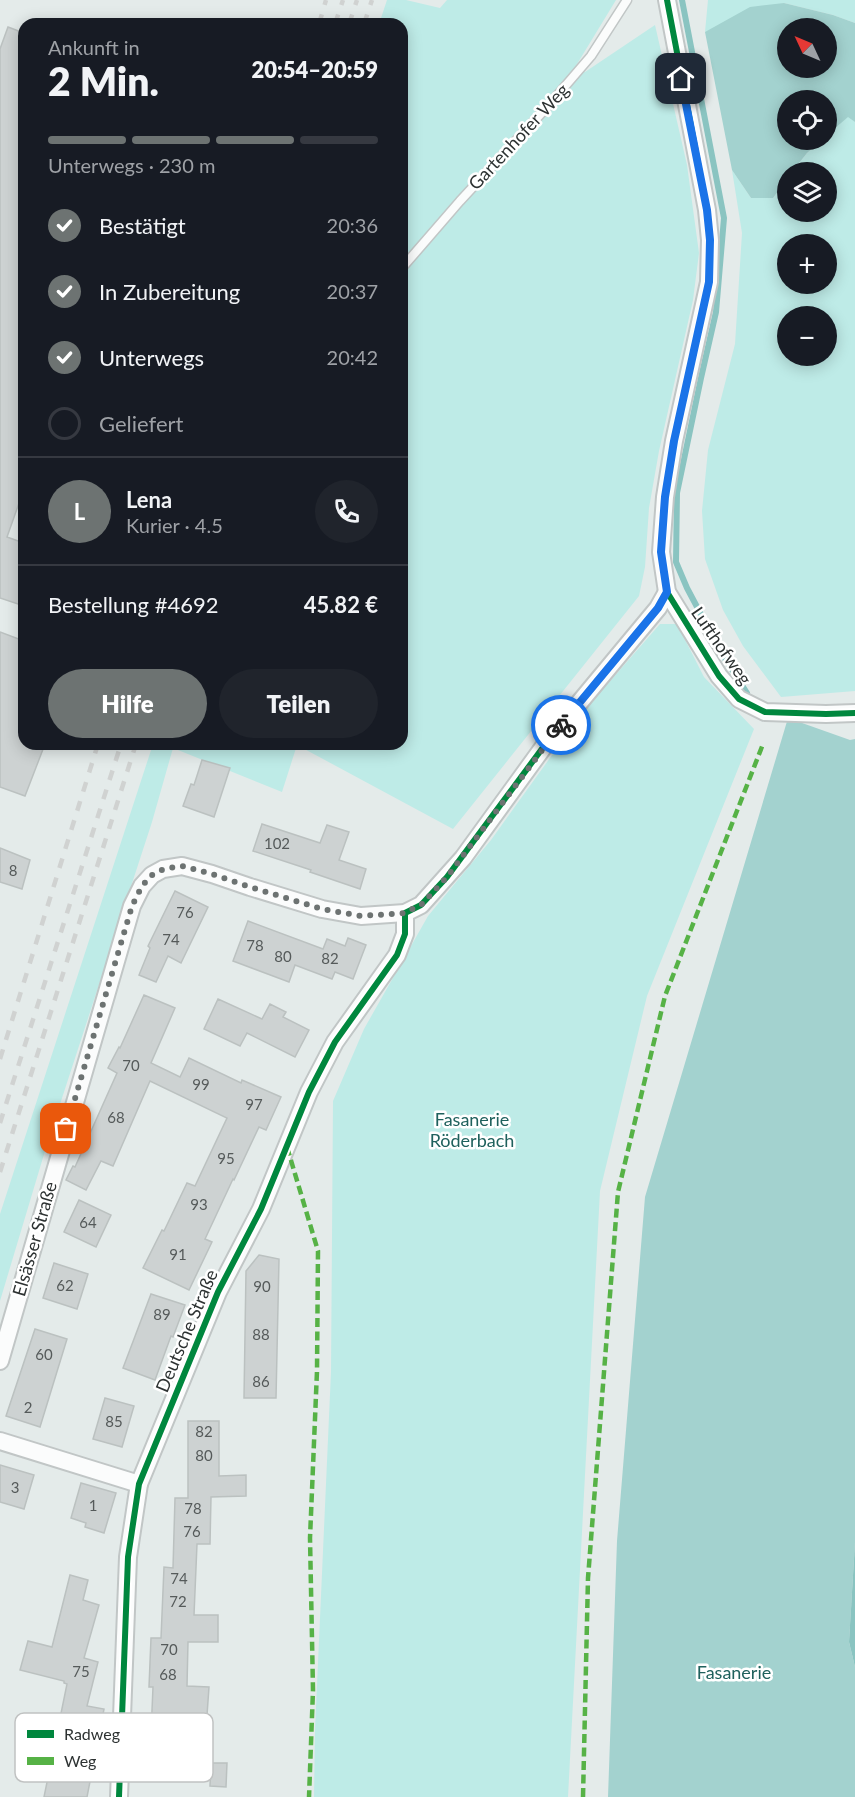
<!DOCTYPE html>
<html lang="de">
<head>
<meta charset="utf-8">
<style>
  :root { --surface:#171b24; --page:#20242c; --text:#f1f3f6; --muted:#9ea1a6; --line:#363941; --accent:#6d7372 }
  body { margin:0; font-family:Lato,sans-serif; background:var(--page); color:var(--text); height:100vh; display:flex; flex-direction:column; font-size:22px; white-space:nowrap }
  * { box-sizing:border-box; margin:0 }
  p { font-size:20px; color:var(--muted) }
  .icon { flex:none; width:33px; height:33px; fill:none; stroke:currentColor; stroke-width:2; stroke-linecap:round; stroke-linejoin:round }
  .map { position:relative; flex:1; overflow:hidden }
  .details { position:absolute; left:18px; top:18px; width:390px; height:732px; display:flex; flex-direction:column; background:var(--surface); border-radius:18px; box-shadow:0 3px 15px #0003 }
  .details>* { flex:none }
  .needle { width:39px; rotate:314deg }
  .tools { position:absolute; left:777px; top:18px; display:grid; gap:12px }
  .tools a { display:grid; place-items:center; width:60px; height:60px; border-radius:50%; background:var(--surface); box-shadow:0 3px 15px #0003; font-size:30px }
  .pin { position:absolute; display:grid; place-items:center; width:51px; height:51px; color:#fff; margin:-26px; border-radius:12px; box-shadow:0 3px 9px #0006 }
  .courier { position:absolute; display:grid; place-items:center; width:60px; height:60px; margin:-30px; border:4px solid #1a73e8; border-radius:50%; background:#fff; color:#222; box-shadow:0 2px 8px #0007 }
  .head em { font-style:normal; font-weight:800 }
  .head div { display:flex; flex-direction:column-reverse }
  .head { display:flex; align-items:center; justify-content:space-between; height:102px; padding:0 30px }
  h1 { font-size:39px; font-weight:800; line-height:45px }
  .bar { display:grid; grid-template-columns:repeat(4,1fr); gap:9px 6px; align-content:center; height:72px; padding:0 30px }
  .bar i { height:8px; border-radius:4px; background:var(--line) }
  .bar .current { background:var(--accent) }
  .bar p { grid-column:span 4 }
  .line { display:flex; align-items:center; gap:15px; padding:0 30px; border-top:2px solid var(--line) }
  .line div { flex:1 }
  .round { display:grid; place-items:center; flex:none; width:63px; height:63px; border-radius:32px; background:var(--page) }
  ol { padding:0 30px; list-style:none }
  li { display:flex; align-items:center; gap:18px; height:66px }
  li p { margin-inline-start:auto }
  li .icon { padding:6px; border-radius:50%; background:var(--accent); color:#fff; stroke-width:4 }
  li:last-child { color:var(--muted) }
  li i { width:33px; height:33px; border:3px solid var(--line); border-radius:50% }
  .cta { display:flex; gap:12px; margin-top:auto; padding:12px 30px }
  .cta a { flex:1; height:69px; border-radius:36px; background:var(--accent); color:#fff; font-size:24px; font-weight:800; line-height:69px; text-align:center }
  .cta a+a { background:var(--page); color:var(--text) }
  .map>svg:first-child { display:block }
  .green { fill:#beebe7; fill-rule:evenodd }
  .forest { fill:#a3d2cf; fill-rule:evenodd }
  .water { fill:#8ac4c1 }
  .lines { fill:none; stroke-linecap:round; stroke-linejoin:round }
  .stream { stroke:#8ac4c1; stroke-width:6 }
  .building { fill:#cdd2d2; stroke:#bbc1c0; stroke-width:1.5 }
  .service-casing { stroke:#c1c6c6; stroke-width:11 }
  .minor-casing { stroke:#c1c6c6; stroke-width:20 }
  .service { stroke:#fbfcfc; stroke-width:8 }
  .minor { stroke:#fbfcfc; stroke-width:16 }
  .rail { stroke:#d0d2d1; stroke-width:4.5; stroke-dasharray:10 10; stroke-linecap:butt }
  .quiet { stroke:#56b246; stroke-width:4.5; stroke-dasharray:9 4.5; stroke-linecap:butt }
  .cycleway-casing { stroke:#fff; stroke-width:10 }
  .cycleway { stroke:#00873e; stroke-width:6 }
  .done { stroke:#6d7372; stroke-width:6; stroke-dasharray:0 10.8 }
  .route { stroke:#1a73e8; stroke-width:8 }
  .labels { text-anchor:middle; stroke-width:5; stroke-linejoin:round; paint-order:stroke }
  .number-label { font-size:15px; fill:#555a5a }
  .street-label { font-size:18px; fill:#2d3232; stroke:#fff }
  .park-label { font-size:18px; fill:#1f615d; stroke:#fff }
  .key { fill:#fff; stroke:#c0c2c2; stroke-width:1.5 }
  .key-label { font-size:16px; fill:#2d3232 }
</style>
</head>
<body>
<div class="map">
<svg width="855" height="1797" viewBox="0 0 855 1797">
  <rect width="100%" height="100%" fill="#e4ebea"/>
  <g class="green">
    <path d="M387,0H406L440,8L447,0H616L574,69L585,72L655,25L687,165L699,253L693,300L659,451L649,508L645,567L639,596L453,829L297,745L282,792L173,748L152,822L48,1141L0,1301V1214L153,744H402V24H379Z"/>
    <path d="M708,0H855V23L833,15L784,3L705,32Z"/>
    <path d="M848,116L855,122V691L781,697L743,646L723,610L705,559L702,511L708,450L735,344L742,233L732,170L751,198H773L787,179L788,212H826V172H792L807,153L822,140H826L827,135ZM788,244H826V284H788ZM788,316H826V356H788Z"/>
    <path d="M660,624H677L704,677L754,729L647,996L600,1191L568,1797H314L315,1730L331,1372L333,1101L364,1029L428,916L491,840L583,712Z"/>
  </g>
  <g class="forest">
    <path d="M784,3L833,15L855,23V122L848,117L827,135L826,100H788V140H822L807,153L792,172H788L787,179L773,198H751L732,170L705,32L750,7ZM788,28H826V68H788Z"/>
    <path d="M788,718L850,740L855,739V1542L849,1642L855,1667V1797H608L617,1541L645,1197Z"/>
  </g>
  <path class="water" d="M855,1542V1667L849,1642Z"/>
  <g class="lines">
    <path class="stream" d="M682,0L724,218L716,312L701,378L677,493L676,562L687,588L722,654L747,693"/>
  </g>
  <g class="building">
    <path d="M8,27L24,33V489L7,537L24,543V606L0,598V49Z"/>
    <path d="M0,632L24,641V744H45L25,796L0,787Z"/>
    <path d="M202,760L230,768L214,817L183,806L191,784L194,785Z"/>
    <path d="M262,824L320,843L327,825L349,832L339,860L366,869L360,889L310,872L311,870L253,851Z"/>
    <path d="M0,848L30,860L22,889L0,882Z"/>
    <path d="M175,891L208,907L181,963L168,956L156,982L139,975L150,948L148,946Z"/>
    <path d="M248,921L323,949L327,939L345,946L348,938L366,945L353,979L335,972L332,979L295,965L289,982L233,961Z"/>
    <path d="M144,995L175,1008L151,1063L180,1077L189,1058L241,1083L242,1080L281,1097L266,1130L259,1127L234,1180L233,1179L205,1239L212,1242L189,1290L143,1268L162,1230L164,1231L187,1183L195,1186L227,1118L150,1081L113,1166L101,1161L86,1190L66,1180L73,1166L75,1167L117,1073L108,1068L119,1047L120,1048Z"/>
    <path d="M218,999L262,1019L270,1004L286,1012L283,1017L309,1030L295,1057L247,1033L240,1046L204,1029Z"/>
    <path d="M79,1200L111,1215L96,1247L64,1232Z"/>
    <path d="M259,1255L279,1259L276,1398H244L246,1271Z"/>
    <path d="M54,1263L88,1274L77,1309L43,1298Z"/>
    <path d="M151,1294L185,1305L173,1337L171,1336L155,1380L123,1368Z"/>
    <path d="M35,1329L67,1339L40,1427L6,1416Z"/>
    <path d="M105,1398L134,1406L122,1447L93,1439Z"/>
    <path d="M188,1421H219V1476L246,1475V1496L211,1497L210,1544H197L194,1615H218V1642H188L187,1686L209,1687L207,1715L180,1714L177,1758L150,1757L153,1687H149L151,1638H161L164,1567L173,1568L175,1498H188Z"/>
    <path d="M0,1465L34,1475L24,1509L0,1502Z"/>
    <path d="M81,1483L116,1493L104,1533L85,1527L86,1523L71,1518Z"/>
    <path d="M70,1575L88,1580L83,1600L99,1605L84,1658L98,1662L87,1706L104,1709L87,1797H44L67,1684L64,1683V1681L20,1670L28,1641L52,1647Z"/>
    <path d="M211,1763H227L226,1787L210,1786Z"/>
  </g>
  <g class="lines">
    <g class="service-casing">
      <path id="service" d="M402,268L460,201L548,106L591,56L627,0"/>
    </g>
    <g class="minor-casing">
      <g id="minor">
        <path d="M667,0L707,210L710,240L709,282L674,441L665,497L661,552L667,592L719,676L739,699L765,712L826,714L855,713"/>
        <path d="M0,1361L132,906L142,886L152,875L163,869L182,866L212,874L250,887L322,909L361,916L405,913L421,905L463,858L550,738L658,608L667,592"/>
        <path d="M0,1441L139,1484"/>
        <path d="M119,1797L128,1557L139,1484L218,1292L261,1209L309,1092L335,1042L397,955L405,934V913"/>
      </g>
    </g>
    <use href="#service" class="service"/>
    <use href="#minor" class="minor"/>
    <g class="rail">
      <path d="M319,24L326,0"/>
      <path d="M335,24L343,0"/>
      <path d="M349,24L357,0"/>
      <path d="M364,24L372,0"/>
      <path d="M0,1059L98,744"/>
      <path d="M0,1123L121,744"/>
      <path d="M0,1172L136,744"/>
    </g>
    <g class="quiet">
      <path d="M287,1147L318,1251L317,1371L310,1538L313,1690L309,1797"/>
      <path d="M583,1797L588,1578L618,1192L665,996L763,744"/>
    </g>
    <g class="cycleway-casing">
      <g id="cycleway">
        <path d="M667,0L707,210L710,240L709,282L674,441L665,497L661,552L667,592L719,676L739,699L765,712L826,714L855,713"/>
        <path d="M119,1797L128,1557L139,1484L218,1292L261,1209L309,1092L335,1042L397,955L405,934V913L421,905L447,877L550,738L658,608L667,592"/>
      </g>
    </g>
    <use href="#cycleway" class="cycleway"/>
  </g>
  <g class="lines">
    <path class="done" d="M66,1129L132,906L142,886L152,875L164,869L182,866L212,874L250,887L322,909L361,916L405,913L422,904L447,877L561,725"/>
    <path class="route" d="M561,725L658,608L667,592L661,552L665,497L674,441L709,282L710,240L707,210L681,79"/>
  </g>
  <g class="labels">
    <g class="number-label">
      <text x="277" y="849">102</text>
      <text x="13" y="876">8</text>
      <text x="185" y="918">76</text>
      <text x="171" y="945">74</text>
      <text x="255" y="951">78</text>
      <text x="283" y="962">80</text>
      <text x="330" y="964">82</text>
      <text x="131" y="1071">70</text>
      <text x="201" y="1090">99</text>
      <text x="254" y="1110">97</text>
      <text x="116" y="1123">68</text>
      <text x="226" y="1164">95</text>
      <text x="199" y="1210">93</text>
      <text x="88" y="1228">64</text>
      <text x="178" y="1260">91</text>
      <text x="65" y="1291">62</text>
      <text x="262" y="1292">90</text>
      <text x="162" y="1320">89</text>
      <text x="261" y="1340">88</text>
      <text x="44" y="1360">60</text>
      <text x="261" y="1387">86</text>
      <text x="28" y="1413">2</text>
      <text x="114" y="1427">85</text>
      <text x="204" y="1437">82</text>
      <text x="204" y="1461">80</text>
      <text x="15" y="1493">3</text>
      <text x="93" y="1511">1</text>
      <text x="193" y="1514">78</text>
      <text x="192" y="1537">76</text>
      <text x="179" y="1584">74</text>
      <text x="178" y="1607">72</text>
      <text x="169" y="1655">70</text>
      <text x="81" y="1677">75</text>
      <text x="168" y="1680">68</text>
    </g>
    <g class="street-label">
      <text transform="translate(519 137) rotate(-47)" y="6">Gartenhofer Weg</text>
      <text transform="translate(721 646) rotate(55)" y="6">Lufthofweg</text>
      <text transform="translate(35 1239) rotate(-74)" y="6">Elsässer Straße</text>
      <text transform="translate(187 1331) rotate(-67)" y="6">Deutsche Straße</text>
    </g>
    <g class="park-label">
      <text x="472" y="1126">Fasanerie<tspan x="472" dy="21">Röderbach</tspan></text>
      <text x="734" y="1679">Fasanerie</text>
    </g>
  </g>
  <rect x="15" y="1713" width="198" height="69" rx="9" class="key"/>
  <rect x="27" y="1730" width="27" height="8" fill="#00873e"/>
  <rect x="27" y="1757" width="27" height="8" fill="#56b246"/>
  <g class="key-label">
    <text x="64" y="1740">Radweg</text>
    <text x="64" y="1767">Weg</text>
  </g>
</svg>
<div class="tools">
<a><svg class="needle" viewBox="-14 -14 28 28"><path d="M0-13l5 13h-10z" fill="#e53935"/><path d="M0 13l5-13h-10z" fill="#9ea1a6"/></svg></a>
<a><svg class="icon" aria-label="locate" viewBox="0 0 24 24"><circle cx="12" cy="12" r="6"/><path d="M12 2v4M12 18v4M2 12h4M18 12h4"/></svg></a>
<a><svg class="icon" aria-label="layers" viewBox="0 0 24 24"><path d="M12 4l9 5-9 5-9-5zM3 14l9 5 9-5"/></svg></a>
<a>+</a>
<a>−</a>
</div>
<div class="pin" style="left:66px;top:1129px;background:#ea580c"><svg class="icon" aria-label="bag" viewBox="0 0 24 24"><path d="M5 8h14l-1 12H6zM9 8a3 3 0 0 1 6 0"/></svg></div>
<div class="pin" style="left:681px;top:79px;background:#1f2937"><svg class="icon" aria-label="home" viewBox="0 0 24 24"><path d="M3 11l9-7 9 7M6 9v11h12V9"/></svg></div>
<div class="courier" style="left:561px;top:725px"><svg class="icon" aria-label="bike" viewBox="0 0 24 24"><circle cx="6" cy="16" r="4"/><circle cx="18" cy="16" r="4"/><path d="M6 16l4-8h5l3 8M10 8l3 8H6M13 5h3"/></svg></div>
<section class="details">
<div class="head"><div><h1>2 Min.</h1><p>Ankunft in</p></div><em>20:54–20:59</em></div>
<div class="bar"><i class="current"></i><i class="current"></i><i class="current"></i><i></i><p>Unterwegs · 230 m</p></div>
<ol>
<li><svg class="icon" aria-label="check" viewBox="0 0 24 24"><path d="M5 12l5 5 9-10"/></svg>Bestätigt<p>20:36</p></li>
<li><svg class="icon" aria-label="check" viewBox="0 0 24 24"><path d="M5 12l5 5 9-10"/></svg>In Zubereitung<p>20:37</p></li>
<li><svg class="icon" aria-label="check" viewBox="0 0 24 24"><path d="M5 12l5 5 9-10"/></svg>Unterwegs<p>20:42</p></li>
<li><i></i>Geliefert</li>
</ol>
<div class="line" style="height:108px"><b class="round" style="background:var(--accent);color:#fff">L</b><div><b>Lena</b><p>Kurier · 4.5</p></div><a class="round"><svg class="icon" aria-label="phone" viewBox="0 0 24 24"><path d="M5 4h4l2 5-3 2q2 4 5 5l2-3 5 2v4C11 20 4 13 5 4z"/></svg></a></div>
<div class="line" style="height:78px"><div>Bestellung #4692</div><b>45.82 €</b></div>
<div class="cta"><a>Hilfe</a><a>Teilen</a></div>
</section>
</div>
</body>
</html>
